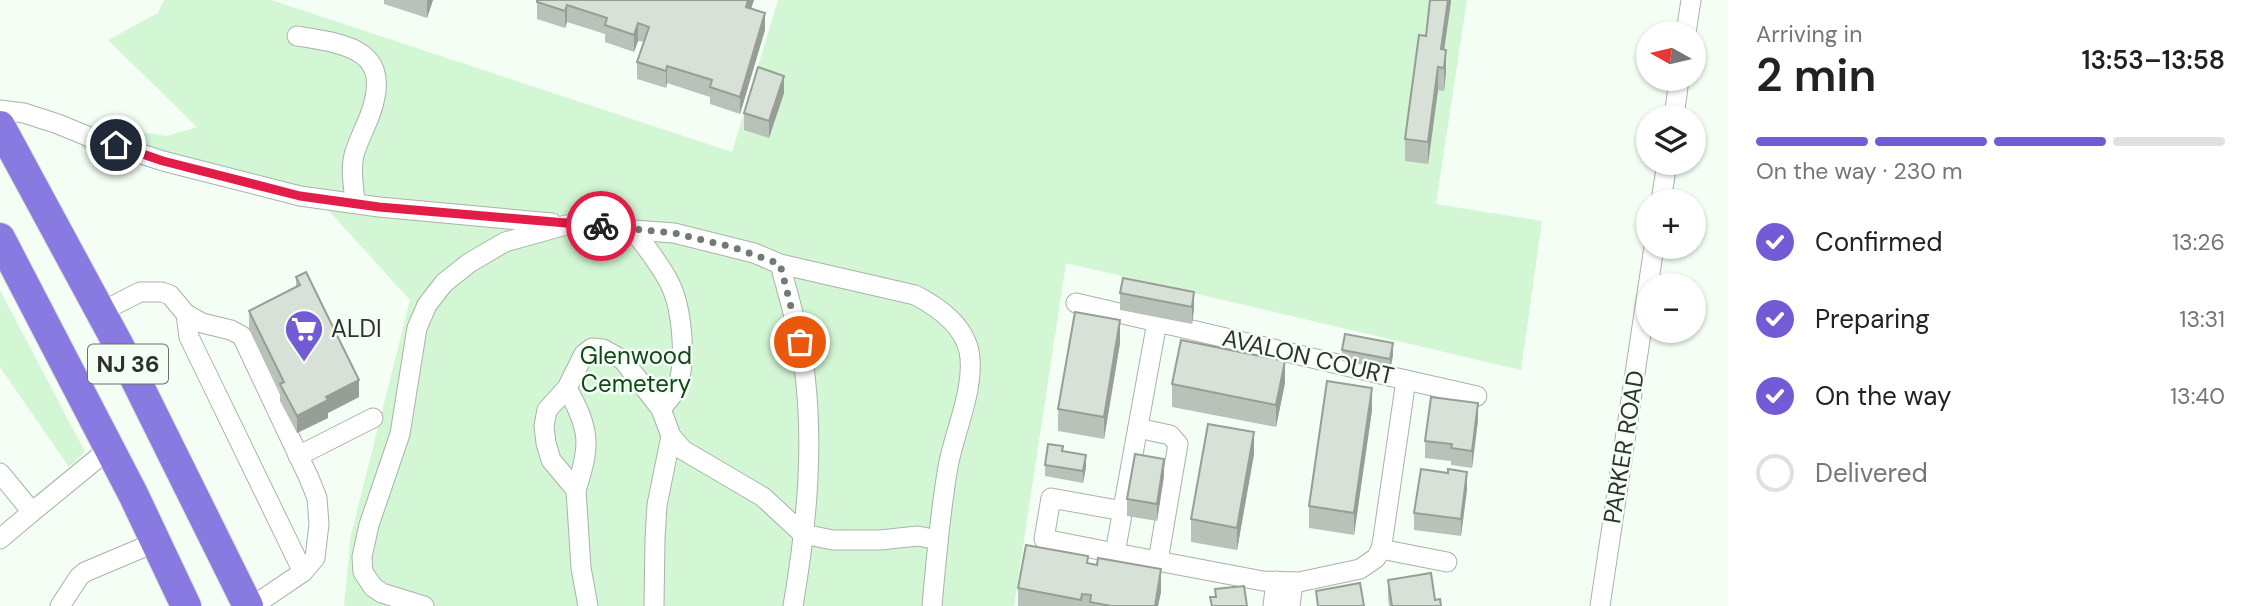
<!DOCTYPE html>
<html lang="en">
<head>
<meta charset="utf-8">
<style>
  :root { --surface:#fff; --page:#f6f6f6; --text:#222; --muted:#767676; --line:#e0e0e0; --accent:#735bd5 }
  body { margin:0; font-family:"DM Sans",sans-serif; background:var(--page); color:var(--text); height:100vh; display:flex; flex-direction:column; font-size:26px; white-space:nowrap }
  * { box-sizing:border-box; margin:0 }
  p { font-size:23px; color:var(--muted) }
  .icon { flex:none; width:38px; height:38px; fill:none; stroke:currentColor; stroke-width:2; stroke-linecap:round; stroke-linejoin:round }
  .map { position:relative; flex:1; overflow:hidden }
  .drawer { display:flex; flex-direction:column; background:var(--surface); width:525px }
  .drawer>* { flex:none }
  .needle { width:46px; rotate:278deg }
  .controls { position:absolute; left:1636px; top:21px; display:grid; gap:14px }
  .controls a { display:grid; place-items:center; width:70px; height:70px; border-radius:50%; background:var(--surface); box-shadow:0 2px 5px #0004; font-size:35px }
  .pin { position:absolute; display:grid; place-items:center; width:60px; height:60px; color:#fff; margin:-30px; border:4px solid #fff; border-radius:50%; box-shadow:0 2px 7px #0007 }
  .courier { position:absolute; display:grid; place-items:center; width:70px; height:70px; margin:-35px; border:5px solid #e11d48; border-radius:50%; background:#fff; color:#222; box-shadow:0 2px 9px #0007 }
  .overview em { font-style:normal; font-weight:600 }
  .overview div { display:flex; flex-direction:column-reverse }
  .overview { display:flex; align-items:center; justify-content:space-between; height:119px; padding:0 28px }
  h1 { font-size:46px; font-weight:600; line-height:52px }
  .bar { display:grid; grid-template-columns:repeat(4,1fr); gap:10px 7px; align-content:center; height:84px; padding:0 28px }
  .bar i { height:9px; border-radius:5px; background:var(--line) }
  .bar .active { background:var(--accent) }
  .bar p { grid-column:span 4 }
  ol { padding:0 28px; list-style:none }
  li { display:flex; align-items:center; gap:21px; height:77px }
  li p { margin-inline-start:auto }
  li .icon { padding:7px; border-radius:50%; background:var(--accent); color:#fff; stroke-width:4 }
  li:last-child { color:var(--muted) }
  li i { width:38px; height:38px; border:4px solid var(--line); border-radius:50% }
  main { display:flex; flex:1; min-height:0 }
  .map>svg:first-child { display:block }
  .green { fill:#d3f6d5 }
  .lines { fill:none; stroke-linecap:round; stroke-linejoin:round }
  .minor-casing { stroke:#a9b2a9; stroke-width:21 }
  .highway-casing { stroke:#d9dad9; stroke-width:32 }
  .minor { stroke:#fff; stroke-width:19 }
  .highway { stroke:#897ae1; stroke-width:30 }
  .wall { fill:#b9c2b9 }
  .shaded-wall { fill:#969e96 }
  .building { fill:#d7e1d7; stroke:#969e96; stroke-width:2 }
  .done { stroke:#737973; stroke-width:7; stroke-dasharray:0 12.6 }
  .route { stroke:#e11d48; stroke-width:9 }
  .labels { text-anchor:middle; stroke-width:5; stroke-linejoin:round; paint-order:stroke }
  .shield { fill:#f4fef4; stroke:#696e69; stroke-width:2 }
  .shield-label { font-size:23px; font-weight:bold; fill:#2d312d }
  .poi-label { font-size:24px; fill:#2d312d; stroke:#f4fef4; text-anchor:start }
  .park-label { font-size:24px; fill:#13461c; stroke:#f4fef4 }
  .street-label { font-size:24px; fill:#2d312d; stroke:#f4fef4 }
</style>
</head>
<body>
<main>
<div class="map">
<svg width="1728" height="606" viewBox="0 0 1728 606">
  <rect width="100%" height="100%" fill="#f4fef4"/>
  <g class="green">
    <path d="M164,0H271L732,152L778,0H1467L1436,204L1542,221L1521,370L1066,263L1014,606H344L351,535L410,300L328,210L81,148L93,125L167,136L197,127L108,40L158,13Z"/>
    <path d="M0,290L85,452L69,467L0,367Z"/>
  </g>
  <g class="lines">
    <g class="minor-casing">
      <g id="minor">
        <path d="M1686,33L1691,0"/>
        <path d="M297,36C348,44 394,50 370,115C365,128 358,141 354,155C350,171 354,187 355,203"/>
        <path d="M0,110L24,113L58,124L92,138L163,161L300,196L379,207L552,223"/>
        <path d="M1674,117L1679,79"/>
        <path d="M1661,201L1667,163"/>
        <path d="M633,230C646,247 661,265 670,284C682,308 687,362 677,387C674,395 666,402 661,409"/>
        <path d="M780,264L915,295C938,307 963,324 969,351C976,387 954,432 948,467C940,513 936,560 932,606"/>
        <path d="M1076,303L1406,380L1383,538L1381,549L1376,558L1360,569L1299,582L1263,581L1115,553L1157,322"/>
        <path d="M101,312L140,292H162L170,295L186,314L202,323L231,330L242,336L309,478L317,498L319,524L315,558L303,572L253,606"/>
        <path d="M186,314L189,337L303,572"/>
        <path d="M1406,380L1477,396"/>
        <path d="M567,388C590,430 591,444 576,490"/>
        <path d="M1138,428L1170,435L1178,444L1158,561"/>
        <path d="M298,456L373,418"/>
        <path d="M0,473L32,512L109,449"/>
        <path d="M0,539L32,512"/>
        <path d="M1381,549L1447,562"/>
        <path d="M1115,553L1044,539L1051,498L1123,511"/>
        <path d="M60,606L79,577L85,572L156,542"/>
        <path d="M424,606L382,593L373,587L363,572L362,557L369,525L400,434L417,328L427,305L444,283L469,263L505,242L566,225L674,233L754,253L780,264C788,295 798,327 803,359C815,442 807,524 793,606"/>
        <path d="M588,606L581,568L576,490L551,460L546,443L544,426L547,410L567,388L584,354L592,348L603,349L623,360L661,409L671,436L683,450L763,497L803,534L833,540H880L918,536L938,540"/>
        <path d="M654,606L655,539L657,505L671,436"/>
        <path d="M1273,606L1276,581"/>
        <path d="M1290,606L1293,582"/>
        <path d="M1600,606L1654,247"/>
      </g>
    </g>
    <g class="highway-casing">
      <g id="highway">
        <path d="M0,126L118,344L248,606"/>
        <path d="M0,238L133,494L186,606"/>
      </g>
    </g>
    <use href="#minor" class="minor"/>
    <use href="#highway" class="highway"/>
  </g>
  <g class="wall">
    <path d="M384,0H433L427,18L384,4Z"/>
    <path d="M754,0L751,8L765,30L740,114L710,104V97L667,83L666,88L637,79V62L644,42L638,41L634,52L605,42V34L567,22L565,28L537,19V2Z"/>
    <path d="M1451,0L1444,50L1446,72L1444,91L1438,90L1428,164L1405,161V139Z"/>
    <path d="M784,93L769,138L744,130V113Z"/>
    <path d="M296,277L359,397L328,413V418L297,433L280,401V391L249,328V311L296,287Z"/>
    <path d="M1194,292V309L1192,324L1120,310V293Z"/>
    <path d="M1120,343L1104,439L1058,431V409Z"/>
    <path d="M1342,350L1393,355L1390,370L1342,361Z"/>
    <path d="M1285,383L1276,427L1172,407V384Z"/>
    <path d="M1372,410L1354,535L1309,528V506Z"/>
    <path d="M1478,420L1472,468L1451,465V461L1425,458V441Z"/>
    <path d="M1063,451L1086,467L1083,483L1045,476V465Z"/>
    <path d="M1254,454L1237,550L1191,542V519Z"/>
    <path d="M1164,476L1157,521L1127,516V499Z"/>
    <path d="M1467,489L1461,536L1414,530V513Z"/>
    <path d="M1088,563L1161,592L1158,606H1018V588Z"/>
    <path d="M1388,580L1435,600L1441,606H1389L1388,598Z"/>
  </g>
  <g class="shaded-wall">
    <path d="M428,0H433L427,18V1Z"/>
    <path d="M748,0H754L746,24V7Z"/>
    <path d="M1448,0H1451V2L1441,71V49Z"/>
    <path d="M567,5V22L565,28V11Z"/>
    <path d="M765,13V30L740,114V97Z"/>
    <path d="M638,23V41L634,52V35Z"/>
    <path d="M1446,50V72L1444,91V68Z"/>
    <path d="M667,66V83L666,88V71Z"/>
    <path d="M1438,67V90L1428,164V142Z"/>
    <path d="M784,76V93L769,138V121Z"/>
    <path d="M1194,292V309L1192,324V307Z"/>
    <path d="M1120,320V343L1104,439V417Z"/>
    <path d="M1393,343V355L1390,370V359Z"/>
    <path d="M1285,361V383L1276,427V405Z"/>
    <path d="M359,380V397L328,413V418L297,433V416L326,397Z"/>
    <path d="M1372,388V410L1354,535V513Z"/>
    <path d="M1478,403V420L1472,468V451Z"/>
    <path d="M1254,432V454L1237,550V528Z"/>
    <path d="M1086,455V467L1083,483V471Z"/>
    <path d="M1164,459V476L1157,521V504Z"/>
    <path d="M1467,472V489L1461,536V519Z"/>
    <path d="M1161,569V592L1158,606H1155Z"/>
  </g>
  <g class="building">
    <path d="M537,0H748L746,7L765,13L740,97L710,87L712,80L667,66L666,71L637,62L649,27L638,23L634,35L605,25L607,18L567,5L565,11L537,2Z"/>
    <path d="M1430,0H1448L1441,49L1446,50L1444,68L1438,67L1428,142L1405,139L1419,35L1426,36Z"/>
    <path d="M758,67L784,76L769,121L744,113Z"/>
    <path d="M306,272L359,380L326,397L328,400L297,416L280,384L284,382L249,311L300,285L296,277Z"/>
    <path d="M1123,278L1194,292L1192,307L1120,293Z"/>
    <path d="M1075,312L1120,320L1104,417L1058,409Z"/>
    <path d="M1345,334L1393,343L1390,359L1342,350Z"/>
    <path d="M1181,340L1285,361L1276,405L1172,384Z"/>
    <path d="M1327,381L1372,388L1354,513L1309,506Z"/>
    <path d="M1431,397L1478,403L1472,451L1451,448L1452,444L1425,441Z"/>
    <path d="M1208,424L1254,432L1237,528L1191,519Z"/>
    <path d="M1048,444L1063,446L1062,451L1086,455L1083,471L1045,465Z"/>
    <path d="M1135,454L1164,459L1157,504L1127,499Z"/>
    <path d="M1421,469L1448,473V469L1467,472L1461,519L1414,513Z"/>
    <path d="M1026,545L1088,556L1087,563L1097,565L1098,558L1161,569L1155,606H1111L1090,602L1091,595L1082,594L1081,600L1018,588Z"/>
    <path d="M1431,573L1435,600L1440,599L1441,606H1392L1388,580Z"/>
    <path d="M1360,583L1364,606H1318L1316,591Z"/>
    <path d="M1244,586L1247,606H1212L1210,597H1216L1215,589Z"/>
  </g>
  <g class="lines">
    <path class="done" d="M601,226L674,233L732,247L780,264L800,342"/>
    <path class="route" d="M116,145L163,161L300,196L379,207L601,226"/>
  </g>
  <defs>
    <g id="supermarket-pin" transform="scale(2.0125)"><path d="M0 17L-7.5 6A9.5 9.5 0 1 1 7.5 6Z" fill="#735bd5" stroke="#f4fef4"/><path d="M-6-5.5h2.5l.6 2H6L4.5 2H-2.5L-4.4-4H-6ZM-1.5 3.2a1.3 1.3 0 1 0 .1 0ZM3 3.2a1.3 1.3 0 1 0 .1 0Z" fill="#fff"/></g>
  </defs>
  <g fill-rule="evenodd">
    <use href="#supermarket-pin" x="304" y="329"/>
  </g>
  <g class="labels">
    <rect class="shield" x="88" y="344.5" width="80" height="39" rx="5"/>
    <g class="shield-label">
      <text x="128" y="372">NJ 36</text>
    </g>
    <g class="poi-label">
      <text x="331" y="337">ALDI</text>
    </g>
    <g class="park-label">
      <text x="636" y="364">Glenwood<tspan x="636" dy="28">Cemetery</tspan></text>
    </g>
    <g class="street-label">
      <text transform="translate(1308 357) rotate(13)" y="8">AVALON COURT</text>
      <text transform="translate(1624 447) rotate(-81)" y="8">PARKER ROAD</text>
    </g>
  </g>
</svg>
<div class="controls">
<a><svg class="needle" viewBox="-14 -14 28 28"><path d="M0-13l5 13h-10z" fill="#e53935"/><path d="M0 13l5-13h-10z" fill="#767676"/></svg></a>
<a><svg class="icon" aria-label="layers" viewBox="0 0 24 24"><path d="M12 4l9 5-9 5-9-5zM3 14l9 5 9-5"/></svg></a>
<a>+</a>
<a>−</a>
</div>
<div class="pin" style="left:800px;top:342px;background:#ea580c"><svg class="icon" aria-label="bag" viewBox="0 0 24 24"><path d="M5 8h14l-1 12H6zM9 8a3 3 0 0 1 6 0"/></svg></div>
<div class="pin" style="left:116px;top:145px;background:#1f2937"><svg class="icon" aria-label="home" viewBox="0 0 24 24"><path d="M3 11l9-7 9 7M6 9v11h12V9"/></svg></div>
<div class="courier" style="left:601px;top:226px"><svg class="icon" aria-label="bike" viewBox="0 0 24 24"><circle cx="6" cy="16" r="4"/><circle cx="18" cy="16" r="4"/><path d="M6 16l4-8h5l3 8M10 8l3 8H6M13 5h3"/></svg></div>
</div>
<section class="drawer">
<div class="overview"><div><h1>2 min</h1><p>Arriving in</p></div><em>13:53–13:58</em></div>
<div class="bar"><i class="active"></i><i class="active"></i><i class="active"></i><i></i><p>On the way · 230 m</p></div>
<ol>
<li><svg class="icon" aria-label="check" viewBox="0 0 24 24"><path d="M5 12l5 5 9-10"/></svg>Confirmed<p>13:26</p></li>
<li><svg class="icon" aria-label="check" viewBox="0 0 24 24"><path d="M5 12l5 5 9-10"/></svg>Preparing<p>13:31</p></li>
<li><svg class="icon" aria-label="check" viewBox="0 0 24 24"><path d="M5 12l5 5 9-10"/></svg>On the way<p>13:40</p></li>
<li><i></i>Delivered</li>
</ol>
</section>
</main>
</body>
</html>
